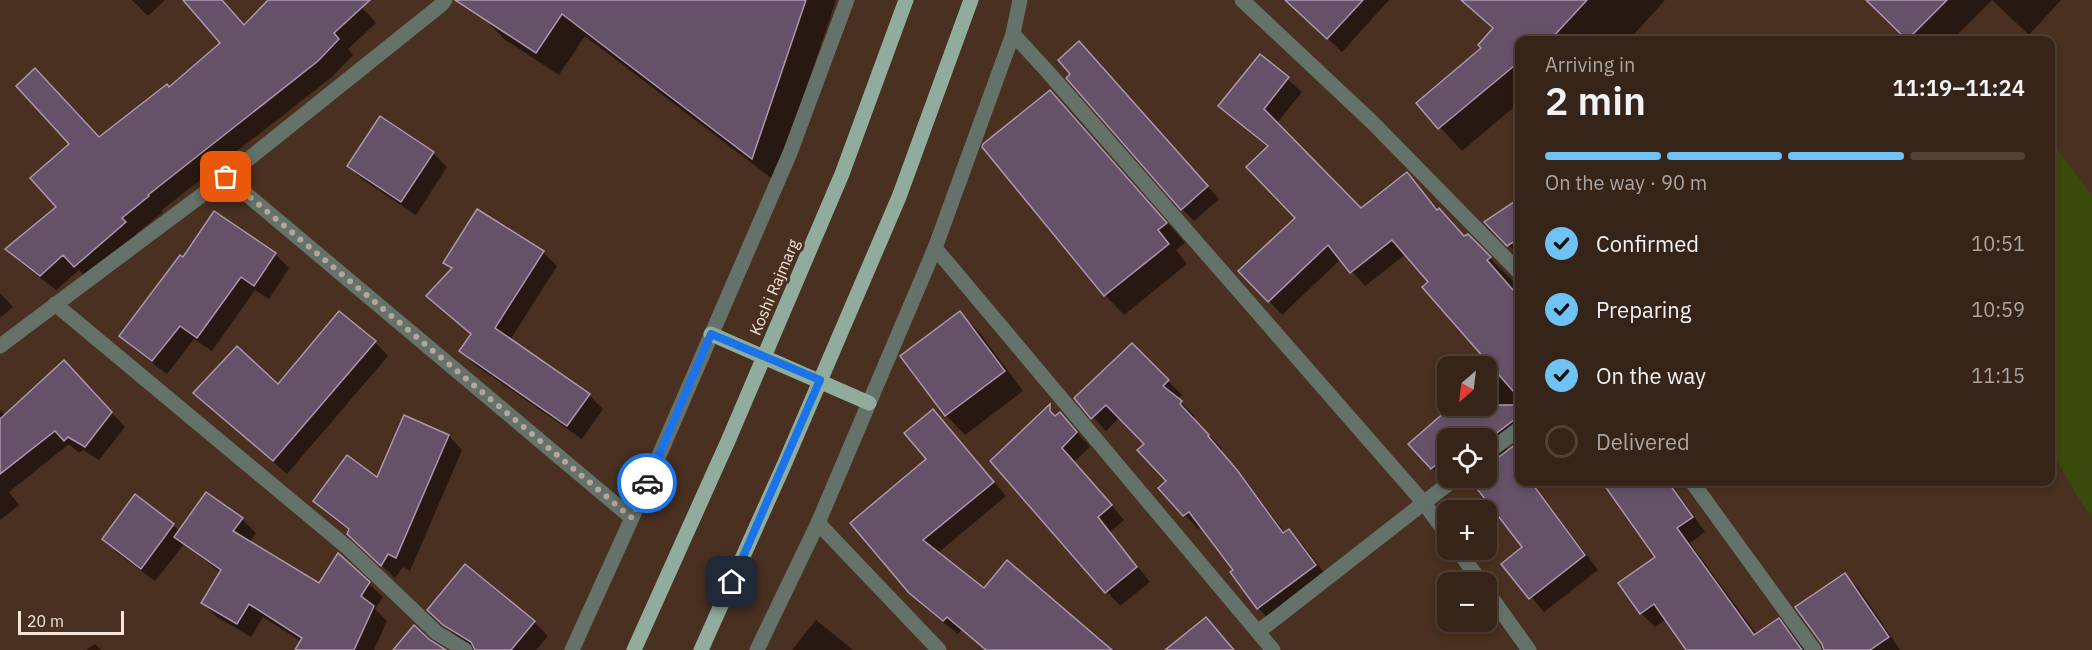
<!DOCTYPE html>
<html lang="en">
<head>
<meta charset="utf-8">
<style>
  :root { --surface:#372418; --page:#423025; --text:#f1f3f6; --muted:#aaa4a2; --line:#514137; --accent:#6fc2f4 }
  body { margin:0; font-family:"IBM Plex Sans",sans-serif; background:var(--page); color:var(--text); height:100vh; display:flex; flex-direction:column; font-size:22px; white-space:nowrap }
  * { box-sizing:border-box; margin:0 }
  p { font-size:20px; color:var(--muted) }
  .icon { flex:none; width:33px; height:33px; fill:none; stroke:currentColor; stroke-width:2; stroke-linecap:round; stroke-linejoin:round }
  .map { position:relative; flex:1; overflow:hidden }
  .panel { position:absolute; left:1515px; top:36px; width:540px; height:450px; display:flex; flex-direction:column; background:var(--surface); border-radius:12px; box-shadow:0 3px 9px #0003,0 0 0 2px var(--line) }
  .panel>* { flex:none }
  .needle { width:39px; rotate:208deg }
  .controls { position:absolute; left:1437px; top:356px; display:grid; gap:12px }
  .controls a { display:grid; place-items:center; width:60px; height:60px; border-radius:12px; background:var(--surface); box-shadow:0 3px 9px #0003,0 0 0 2px var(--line); font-size:30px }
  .scale { position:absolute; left:18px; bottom:15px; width:106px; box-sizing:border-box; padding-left:6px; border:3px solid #f4e4da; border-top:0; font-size:16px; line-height:21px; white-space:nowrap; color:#f4e4da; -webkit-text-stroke:4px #493020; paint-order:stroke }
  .pin { position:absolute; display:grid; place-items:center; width:51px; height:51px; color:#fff; margin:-26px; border-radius:12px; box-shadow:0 3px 9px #0006 }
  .courier { position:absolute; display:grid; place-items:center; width:60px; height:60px; margin:-30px; border:4px solid #1a73e8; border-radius:50%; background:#fff; color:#222; box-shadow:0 2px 8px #0007 }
  .overview em { font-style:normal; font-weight:600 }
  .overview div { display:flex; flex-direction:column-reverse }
  .overview { display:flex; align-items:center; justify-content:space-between; height:102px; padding:0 30px }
  h1 { font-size:39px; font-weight:600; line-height:45px }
  .bar { display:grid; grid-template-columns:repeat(4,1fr); gap:9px 6px; align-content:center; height:72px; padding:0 30px }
  .bar i { height:8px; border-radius:4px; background:var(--line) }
  .bar .selected { background:var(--accent) }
  .bar p { grid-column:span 4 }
  ol { padding:0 30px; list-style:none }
  li { display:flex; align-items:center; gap:18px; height:66px }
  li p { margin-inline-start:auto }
  li .icon { padding:6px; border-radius:50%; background:var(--accent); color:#111; stroke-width:4 }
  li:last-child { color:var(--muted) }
  li i { width:33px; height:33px; border:3px solid var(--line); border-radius:50% }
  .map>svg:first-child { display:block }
  .green { fill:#3a490c }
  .shadow { fill:#0007 }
  .building { fill:#655168; stroke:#ad96b0; stroke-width:1.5 }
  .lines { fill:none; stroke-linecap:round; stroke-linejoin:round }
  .minor { stroke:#64726a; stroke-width:15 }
  .primary { stroke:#8fac9d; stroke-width:15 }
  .done { stroke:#b8a599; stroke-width:6; stroke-dasharray:0 10.8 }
  .route { stroke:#1a73e8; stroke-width:8 }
  .labels { text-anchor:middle; stroke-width:6; stroke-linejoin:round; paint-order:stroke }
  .street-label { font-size:16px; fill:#f4e4da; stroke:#493020 }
</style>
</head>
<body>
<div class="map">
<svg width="2092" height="650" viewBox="0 0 2092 650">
  <rect width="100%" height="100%" fill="#493020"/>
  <path class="green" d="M2051,141L2092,195V517L2080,501L2051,450Z"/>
  <g class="shadow">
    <path d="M132,0H165L148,16Z"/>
    <path d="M185,0H222L245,26L270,0H355L376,23L348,49L353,55L333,76L162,210L163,212L136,234L140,238L90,281L79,270L56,290L22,264L7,250L58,207L100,139L170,89L222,43Z"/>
    <path d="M492,0H836L775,181L585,36L559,75L504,39L482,16Z"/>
    <path d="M1310,0H1389L1342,52L1313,25Z"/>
    <path d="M1460,0H1665L1629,40H1603L1597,35L1593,40H1520V102L1462,151L1418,103L1483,48L1494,30Z"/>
    <path d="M1867,0H1992L1952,40H1909Z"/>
    <path d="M1992,0H2061L2029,35Z"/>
    <path d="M1091,55L1219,199L1194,221L1182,209Z"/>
    <path d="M1261,56L1302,92L1276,124L1361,210L1406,174L1465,237L1468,236L1520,288V293L1517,294L1520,298V434L1505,446L1508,450L1505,451L1520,465V482H1532L1598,570L1544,612L1503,564L1524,548L1471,477H1486V438H1448L1446,482L1432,468L1456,405H1486V378L1496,370L1430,282L1406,254L1365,286L1341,259L1282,315L1269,301L1297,218L1268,148L1220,106Z"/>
    <path d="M1050,92L1070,111L1185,243L1176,250L1187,264L1124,315L1105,295L984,147Z"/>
    <path d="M381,118L433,153L447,167L416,215L363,180L349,166Z"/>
    <path d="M1520,199V256L1486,223Z"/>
    <path d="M477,211L543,252L557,266L510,340L589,395L603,409L582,439L475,365L461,351L472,335L428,296L452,270L445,263Z"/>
    <path d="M275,254L289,268L269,299L255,290L212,351L194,339L167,374L135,350L121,336Z"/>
    <path d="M0,293L13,307L0,318Z"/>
    <path d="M960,313L979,332L1023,391L965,435L946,415L902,357Z"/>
    <path d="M375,342L388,356L287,474L209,406L278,387Z"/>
    <path d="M1132,345L1182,395L1177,399L1195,416L1193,418L1222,449L1220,451L1250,486L1285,533L1289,531L1302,544L1329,579L1271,621L1258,608L1235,570L1202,526L1198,529L1160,488L1168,481L1146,444L1120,417L1106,431L1076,398Z"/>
    <path d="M77,376L125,427L99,460L83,450L79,453L69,444L9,492L19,505L0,520V410L6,416Z"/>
    <path d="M933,411L947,425L1006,496L938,553L984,590L1110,650H986L962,629L958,634L924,607L910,592Z"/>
    <path d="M1060,414L1090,447L1074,462L1124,520L1110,532L1150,582L1120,606L992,462Z"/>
    <path d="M404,417L449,436L462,450L410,571L403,567L395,578L363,548L350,531L329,515L315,501L378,480Z"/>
    <path d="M1600,482H1670L1705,532L1690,543L1757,635L1779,620L1793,634L1804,650H1688L1666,619L1655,627L1641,613L1657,558L1618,503Z"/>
    <path d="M135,496L180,531L242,519L256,533L249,543L320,585L369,584L383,597L375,609L387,621L374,650H304L302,642L263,617L251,637L217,617L203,603L221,573L184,544L155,581L117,553L104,539Z"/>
    <path d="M1845,575L1859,589L1900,650H1824Z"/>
    <path d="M429,610L534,622L548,636L536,650H476L459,639Z"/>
    <path d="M816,620L853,650H792Z"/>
    <path d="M95,644L101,650H86Z"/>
  </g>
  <g class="building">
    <path d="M183,0H222L244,25L268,0H370L334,33L339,39L318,61L148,195L149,196L122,218L126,222L74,267L63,255L40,276L5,249L56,207L30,178L69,144L16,86L35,68L99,137L167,84L169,87L220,43Z"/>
    <path d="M455,0H806L752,159L562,14L536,53Z"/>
    <path d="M1285,0H1363L1327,39Z"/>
    <path d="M1461,0H1587L1550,40H1520V61L1438,129L1416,103L1481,48L1478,45L1493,28Z"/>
    <path d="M1866,0H1947L1907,40Z"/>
    <path d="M1079,41L1208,186L1181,210L1066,78L1070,74L1058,60Z"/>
    <path d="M1260,54L1289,77L1264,109L1361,208L1407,172L1437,210L1439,208L1464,236L1468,234L1491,257L1487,260L1520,298V399L1422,287L1428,282L1392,240L1350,273L1328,245L1268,302L1238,271L1295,218L1246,167L1268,146L1218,106Z"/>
    <path d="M1050,90L1167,223L1158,230L1169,244L1104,296L982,147L983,144Z"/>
    <path d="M380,116L434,152L401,202L347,166Z"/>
    <path d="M1520,198V238L1507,246L1484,222Z"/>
    <path d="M477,209L544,251L495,328L590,394L567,426L459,351L471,334L426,296L452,268L443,263Z"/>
    <path d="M214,211L276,253L254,286L241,277L197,338L180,326L152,361L119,336L180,255L183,257Z"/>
    <path d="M339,311L376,341L273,461L193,393L237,346L278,384Z"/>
    <path d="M960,311L1005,371L945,416L900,356Z"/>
    <path d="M1132,343L1169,380L1163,386L1182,401L1180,404L1209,435L1208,436L1237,470L1283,533L1289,529L1316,565L1257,609L1230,572L1233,570L1189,512L1183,516L1158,488L1166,481L1137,450L1144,444L1106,405L1091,419L1074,398Z"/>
    <path d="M64,360L112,412L85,447L68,437L64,441L55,431L0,474V419Z"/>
    <path d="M1050,404V411L1055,416L1060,412L1077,432L1062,448L1112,505L1098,517L1137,567L1105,593L990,461Z"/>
    <path d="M1453,405H1520V418L1514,420L1486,441V438H1448V454L1431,469L1408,444Z"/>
    <path d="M933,409L994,482L923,540L984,588L1007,560L1112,650H986L947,617L943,621L909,593L850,523L926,459L904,433Z"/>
    <path d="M404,415L449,435L396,558L388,554L381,566L347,534L349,529L313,501L347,455L377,477Z"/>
    <path d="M1520,441V482H1531L1585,555L1529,599L1501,564L1522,547L1468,477H1486V464L1492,462Z"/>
    <path d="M1602,482H1668L1693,517L1677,528L1754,635L1779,618L1802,650H1686L1654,604L1640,614L1618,583L1655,557Z"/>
    <path d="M206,492L243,518L233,531L319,583L338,553L370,582L361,596L374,606L354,650H295L302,638L249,604L237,624L201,603L221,570L174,537Z"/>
    <path d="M135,494L174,524L141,569L102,539Z"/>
    <path d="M465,564L535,621L511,650H475L471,642L443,625L427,610Z"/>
    <path d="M1845,573L1889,637L1870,650H1824L1822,644L1795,607Z"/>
    <path d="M1206,617L1234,650H1165Z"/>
    <path d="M414,625L430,640L446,650H393Z"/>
  </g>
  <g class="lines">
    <g class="minor">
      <path d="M1242,0L1372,122L1520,273"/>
      <path d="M1013,34L1047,71L1424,503L1448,536"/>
      <path d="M226,177L632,518"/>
      <path d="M935,248L1273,650"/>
      <path d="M55,304L348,548L437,633L465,650"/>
      <path d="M0,346L226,177L441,5L445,0"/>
      <path d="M1486,454L1520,428"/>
      <path d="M1692,482L1814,650"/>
      <path d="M818,523L939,650"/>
      <path d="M1457,549L1481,582"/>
      <path d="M1486,590L1529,650"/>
      <path d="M1258,632L1457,477"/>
      <path d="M572,650L632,518L790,153L847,0"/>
      <path d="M757,650L818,523L935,248L1013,34L1020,0"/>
    </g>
    <g class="primary">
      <path d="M711,334L869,403"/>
      <path d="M634,650L728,441L842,174L906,0"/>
      <path d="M701,650L784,465L899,197L971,0"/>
    </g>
  </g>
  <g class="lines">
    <path class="done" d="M226,177L632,518L647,483"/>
    <path class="route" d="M647,483L711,334L820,380L732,582"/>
  </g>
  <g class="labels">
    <g class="street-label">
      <text transform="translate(774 287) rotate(-67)" y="6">Koshi Rajmarg</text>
    </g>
  </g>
</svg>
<div class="controls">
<a><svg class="needle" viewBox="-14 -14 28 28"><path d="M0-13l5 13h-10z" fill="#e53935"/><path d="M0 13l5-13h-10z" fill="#aaa4a2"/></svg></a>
<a><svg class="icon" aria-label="locate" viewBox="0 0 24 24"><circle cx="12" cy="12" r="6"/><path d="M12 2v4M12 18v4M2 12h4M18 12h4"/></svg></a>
<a>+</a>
<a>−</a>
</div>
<div class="scale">20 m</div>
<div class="pin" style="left:226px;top:177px;background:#ea580c"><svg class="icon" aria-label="bag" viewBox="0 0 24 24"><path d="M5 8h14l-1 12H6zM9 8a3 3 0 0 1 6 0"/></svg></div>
<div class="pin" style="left:732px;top:582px;background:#1f2937"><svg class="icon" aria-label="home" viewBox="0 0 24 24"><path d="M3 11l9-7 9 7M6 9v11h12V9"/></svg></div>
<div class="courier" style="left:647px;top:483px"><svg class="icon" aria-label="car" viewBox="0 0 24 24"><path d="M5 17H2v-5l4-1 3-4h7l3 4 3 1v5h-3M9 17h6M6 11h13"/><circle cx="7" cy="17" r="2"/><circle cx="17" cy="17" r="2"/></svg></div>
<section class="panel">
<div class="overview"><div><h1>2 min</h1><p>Arriving in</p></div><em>11:19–11:24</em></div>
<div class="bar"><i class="selected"></i><i class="selected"></i><i class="selected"></i><i></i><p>On the way · 90 m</p></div>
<ol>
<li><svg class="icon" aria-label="check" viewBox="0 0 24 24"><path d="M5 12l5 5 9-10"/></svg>Confirmed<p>10:51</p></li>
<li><svg class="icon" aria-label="check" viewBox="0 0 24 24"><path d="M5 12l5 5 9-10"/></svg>Preparing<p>10:59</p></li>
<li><svg class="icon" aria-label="check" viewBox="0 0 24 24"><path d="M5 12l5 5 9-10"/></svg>On the way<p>11:15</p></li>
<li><i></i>Delivered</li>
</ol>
</section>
</div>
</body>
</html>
